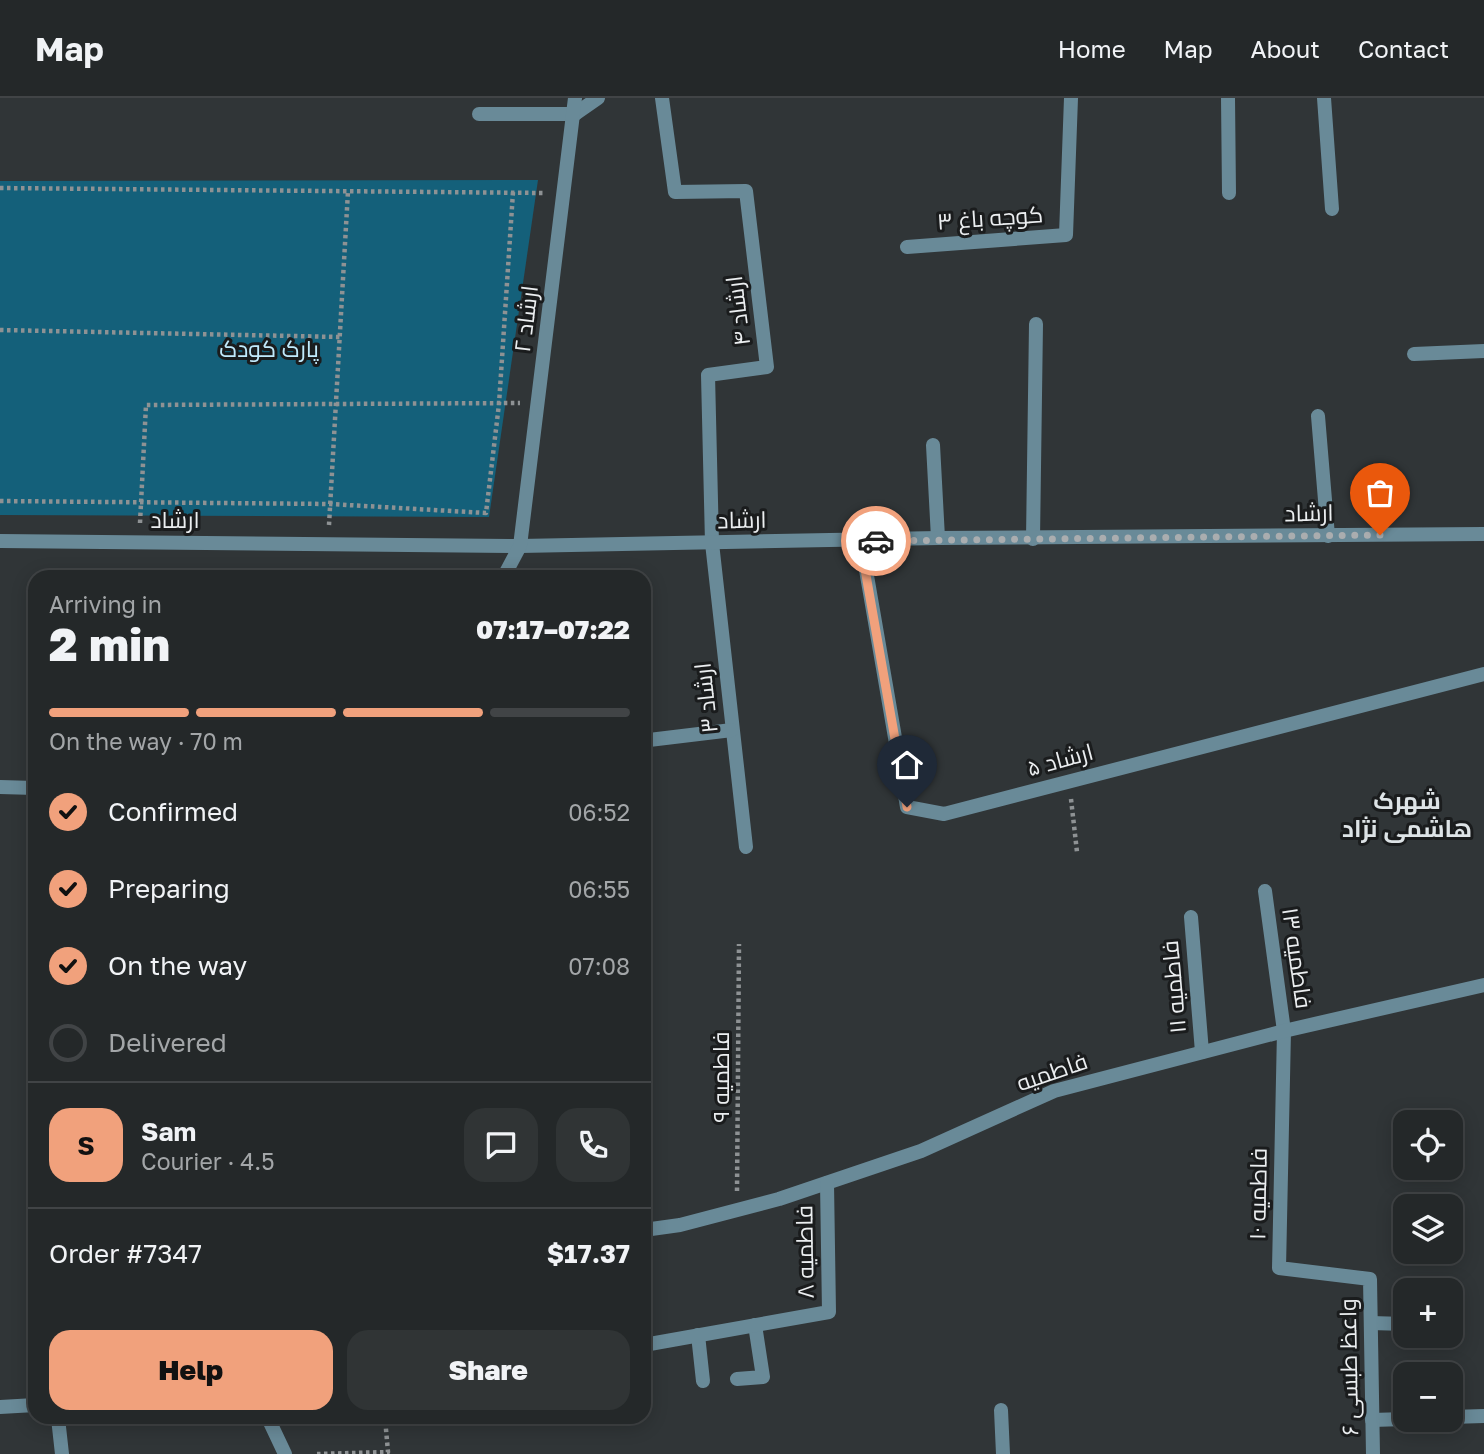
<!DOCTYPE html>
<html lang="en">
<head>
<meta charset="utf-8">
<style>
  :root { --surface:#242829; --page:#303435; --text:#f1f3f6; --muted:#a3a6a8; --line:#414446; --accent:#f1a17c }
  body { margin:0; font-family:"Golos Text",Cairo,sans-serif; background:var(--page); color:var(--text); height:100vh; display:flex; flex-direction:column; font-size:26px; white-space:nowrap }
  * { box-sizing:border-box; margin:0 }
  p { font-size:23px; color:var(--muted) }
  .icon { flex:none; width:38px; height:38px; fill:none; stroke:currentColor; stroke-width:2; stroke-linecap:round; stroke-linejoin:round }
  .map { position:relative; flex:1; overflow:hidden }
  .drawer { position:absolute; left:28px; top:472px; width:623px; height:854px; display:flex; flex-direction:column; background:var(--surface); border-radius:21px; box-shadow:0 4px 18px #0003,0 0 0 2px var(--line) }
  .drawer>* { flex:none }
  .fabs { position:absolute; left:1393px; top:1012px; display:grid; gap:14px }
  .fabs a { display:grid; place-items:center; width:70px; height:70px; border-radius:14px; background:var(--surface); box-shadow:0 4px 18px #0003,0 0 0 2px var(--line); font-size:35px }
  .pin { position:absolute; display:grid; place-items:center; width:60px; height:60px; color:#fff; margin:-72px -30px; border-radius:50% 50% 50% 0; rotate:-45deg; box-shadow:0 0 7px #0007 }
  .pin .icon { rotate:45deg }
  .courier { position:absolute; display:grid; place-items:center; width:70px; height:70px; margin:-35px; border:5px solid #f1a17c; border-radius:50%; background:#fff; color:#222; box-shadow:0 2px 9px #0007 }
  .summary em { font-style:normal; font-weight:800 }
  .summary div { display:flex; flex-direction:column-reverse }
  .summary { display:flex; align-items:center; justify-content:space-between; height:119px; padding:0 21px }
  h1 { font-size:46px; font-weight:800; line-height:52px }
  .bar { display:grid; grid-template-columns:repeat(4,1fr); gap:10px 7px; align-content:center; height:84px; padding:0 21px }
  .bar i { height:9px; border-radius:5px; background:var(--line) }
  .bar .active { background:var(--accent) }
  .bar p { grid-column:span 4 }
  .line { display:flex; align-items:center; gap:18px; padding:0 21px; border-top:2px solid var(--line) }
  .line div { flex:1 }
  .round { display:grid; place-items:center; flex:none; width:74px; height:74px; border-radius:21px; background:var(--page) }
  ol { padding:0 21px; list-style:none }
  li { display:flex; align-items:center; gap:21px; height:77px }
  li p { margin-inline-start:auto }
  li .icon { padding:7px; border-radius:50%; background:var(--accent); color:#111; stroke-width:4 }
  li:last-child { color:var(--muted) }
  li i { width:38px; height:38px; border:4px solid var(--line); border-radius:50% }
  .action { display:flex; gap:14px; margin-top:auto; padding:14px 21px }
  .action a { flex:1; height:80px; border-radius:21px; background:var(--accent); color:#111; font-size:28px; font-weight:800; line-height:80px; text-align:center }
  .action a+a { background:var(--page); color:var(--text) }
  header { display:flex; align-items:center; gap:42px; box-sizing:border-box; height:98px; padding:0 35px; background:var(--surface); border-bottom:2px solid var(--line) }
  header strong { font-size:33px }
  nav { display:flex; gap:38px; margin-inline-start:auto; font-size:24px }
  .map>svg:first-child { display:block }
  .green { fill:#14607a }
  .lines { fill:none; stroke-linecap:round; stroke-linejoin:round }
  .path { stroke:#8e9294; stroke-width:4.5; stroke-dasharray:3.5 3.5; stroke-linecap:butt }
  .service { stroke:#698a98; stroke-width:14 }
  .minor { stroke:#698a98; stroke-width:14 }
  .done { stroke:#aaadaf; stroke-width:7; stroke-dasharray:0 12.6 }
  .route { stroke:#f1a17c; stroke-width:9 }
  .labels { text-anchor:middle; stroke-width:6; stroke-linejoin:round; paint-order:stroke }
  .street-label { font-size:23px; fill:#ebeef0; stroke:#1a1c1d }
  .park-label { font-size:23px; fill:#c0eafc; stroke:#1a1c1d }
  .neighbourhood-label { font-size:24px; font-weight:bold; fill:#dde3e6; stroke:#1a1c1d }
</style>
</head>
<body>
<header>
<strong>Map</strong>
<nav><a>Home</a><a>Map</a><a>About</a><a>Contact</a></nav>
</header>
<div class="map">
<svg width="1484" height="1356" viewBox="0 0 1484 1356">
  <rect width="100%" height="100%" fill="#303537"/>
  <path class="green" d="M538,82L489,419L0,417V83Z"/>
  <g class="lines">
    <g class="path">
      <path d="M0,90L543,95"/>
      <path d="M0,232L340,239"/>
      <path d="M0,403L330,406L486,415L499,306L513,94"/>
      <path d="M140,425L146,307L520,305"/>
      <path d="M329,427L348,93"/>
      <path d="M1071,701L1077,754"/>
      <path d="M737,1093L739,846"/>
      <path d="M317,1356L388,1354L385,1320"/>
    </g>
    <g class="service">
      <path d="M662,0L675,94L746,93L767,269L708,277L712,445L746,749"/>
      <path d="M1228,0L1229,95"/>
      <path d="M1324,0L1332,111"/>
      <path d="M479,16H575"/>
      <path d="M907,149L1066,137L1071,0"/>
      <path d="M1414,256L1484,253"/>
      <path d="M1318,318L1328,438"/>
      <path d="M933,347L938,440"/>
      <path d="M1033,441L1036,226"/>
      <path d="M649,642L732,632"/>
      <path d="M1265,793L1284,933"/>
      <path d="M1191,819L1202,954"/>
      <path d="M1371,1225L1405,1226"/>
      <path d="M698,1237L703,1283"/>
      <path d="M737,1281L763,1279L755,1227"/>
      <path d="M1001,1312L1003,1356"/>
      <path d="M1451,1319L1484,1318"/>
      <path d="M58,1320L62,1356"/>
      <path d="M1372,1322L1405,1321"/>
    </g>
    <g class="minor">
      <path d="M575,16L598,0"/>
      <path d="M0,443L520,448L938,440L1484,436"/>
      <path d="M861,443L907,709L944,716L1484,576"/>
      <path d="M503,480L520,448L575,0"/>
      <path d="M0,689L35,690"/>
      <path d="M1284,933L1279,1170L1370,1181L1373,1356"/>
      <path d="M644,1132L680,1127L779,1101L921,1053L1054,993L1284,933L1484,887"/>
      <path d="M644,1247L829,1214L827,1085"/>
      <path d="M0,1309L35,1307"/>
      <path d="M268,1320L285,1356"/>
    </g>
  </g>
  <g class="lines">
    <path class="done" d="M876,443L1380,437"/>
    <path class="route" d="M876,443H860L907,709"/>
  </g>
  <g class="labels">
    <g class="street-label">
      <text transform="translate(990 120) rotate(-4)" y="8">کوچه باغ ۳</text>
      <text transform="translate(738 213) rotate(-97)" y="8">ارشاد ۴</text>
      <text transform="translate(526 221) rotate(-83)" y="8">ارشاد ۲</text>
      <text transform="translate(1309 415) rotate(-1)" y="8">ارشاد</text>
      <text x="175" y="430">ارشاد</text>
      <text transform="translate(742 422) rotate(-1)" y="8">ارشاد</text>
      <text transform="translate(706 600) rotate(-96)" y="8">ارشاد ۳</text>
      <text transform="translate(1060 662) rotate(-15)" y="8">ارشاد ۵</text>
      <text transform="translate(1297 860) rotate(82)" y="8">فاطمیه ۱۳</text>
      <text transform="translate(1174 889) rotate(-95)" y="8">فاطمیه ۱۱</text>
      <text transform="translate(1052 974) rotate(-19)" y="8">فاطمیه</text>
      <text transform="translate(721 979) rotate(-90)" y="8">فاطمیه ۹</text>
      <text transform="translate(1258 1096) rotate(-89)" y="8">فاطمیه ۱۰</text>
      <text transform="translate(805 1154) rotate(-91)" y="8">فاطمیه ۸</text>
      <text transform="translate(1349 1269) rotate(-91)" y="8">واعظ طبسی ۶</text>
    </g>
    <g class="park-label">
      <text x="269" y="259">پارک کودک</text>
    </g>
    <g class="neighbourhood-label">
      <text x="1407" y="711">شهرک<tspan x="1407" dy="28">هاشمی نژاد</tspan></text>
    </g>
  </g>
</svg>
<div class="fabs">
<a><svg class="icon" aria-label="locate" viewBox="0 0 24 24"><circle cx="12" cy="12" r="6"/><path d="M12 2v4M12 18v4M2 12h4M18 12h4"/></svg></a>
<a><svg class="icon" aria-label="layers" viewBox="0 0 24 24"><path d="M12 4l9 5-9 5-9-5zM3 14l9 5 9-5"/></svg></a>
<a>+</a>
<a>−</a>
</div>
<div class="pin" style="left:1380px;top:437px;background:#ea580c"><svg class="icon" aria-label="bag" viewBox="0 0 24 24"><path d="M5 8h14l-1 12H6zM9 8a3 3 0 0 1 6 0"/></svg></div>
<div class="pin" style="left:907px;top:709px;background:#1f2937"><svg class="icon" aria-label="home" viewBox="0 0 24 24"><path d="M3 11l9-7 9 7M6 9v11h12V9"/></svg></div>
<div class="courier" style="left:876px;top:443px"><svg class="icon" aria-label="car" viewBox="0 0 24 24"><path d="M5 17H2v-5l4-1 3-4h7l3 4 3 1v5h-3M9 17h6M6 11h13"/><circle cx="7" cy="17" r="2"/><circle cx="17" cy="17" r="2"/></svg></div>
<section class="drawer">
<div class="summary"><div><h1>2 min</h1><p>Arriving in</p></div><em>07:17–07:22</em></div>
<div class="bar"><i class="active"></i><i class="active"></i><i class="active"></i><i></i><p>On the way · 70 m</p></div>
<ol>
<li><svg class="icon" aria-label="check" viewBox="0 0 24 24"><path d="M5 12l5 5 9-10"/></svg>Confirmed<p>06:52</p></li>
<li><svg class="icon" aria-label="check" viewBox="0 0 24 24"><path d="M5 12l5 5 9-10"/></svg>Preparing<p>06:55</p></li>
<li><svg class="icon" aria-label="check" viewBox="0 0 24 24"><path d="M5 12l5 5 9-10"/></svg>On the way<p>07:08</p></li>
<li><i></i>Delivered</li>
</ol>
<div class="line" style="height:126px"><b class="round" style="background:var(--accent);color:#111">S</b><div><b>Sam</b><p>Courier · 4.5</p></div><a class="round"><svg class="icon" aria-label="chat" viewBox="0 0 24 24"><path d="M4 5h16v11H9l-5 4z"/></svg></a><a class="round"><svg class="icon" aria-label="phone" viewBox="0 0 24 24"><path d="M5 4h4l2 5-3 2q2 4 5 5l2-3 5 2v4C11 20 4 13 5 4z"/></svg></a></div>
<div class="line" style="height:91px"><div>Order #7347</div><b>$17.37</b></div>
<div class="action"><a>Help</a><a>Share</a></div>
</section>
</div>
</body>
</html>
